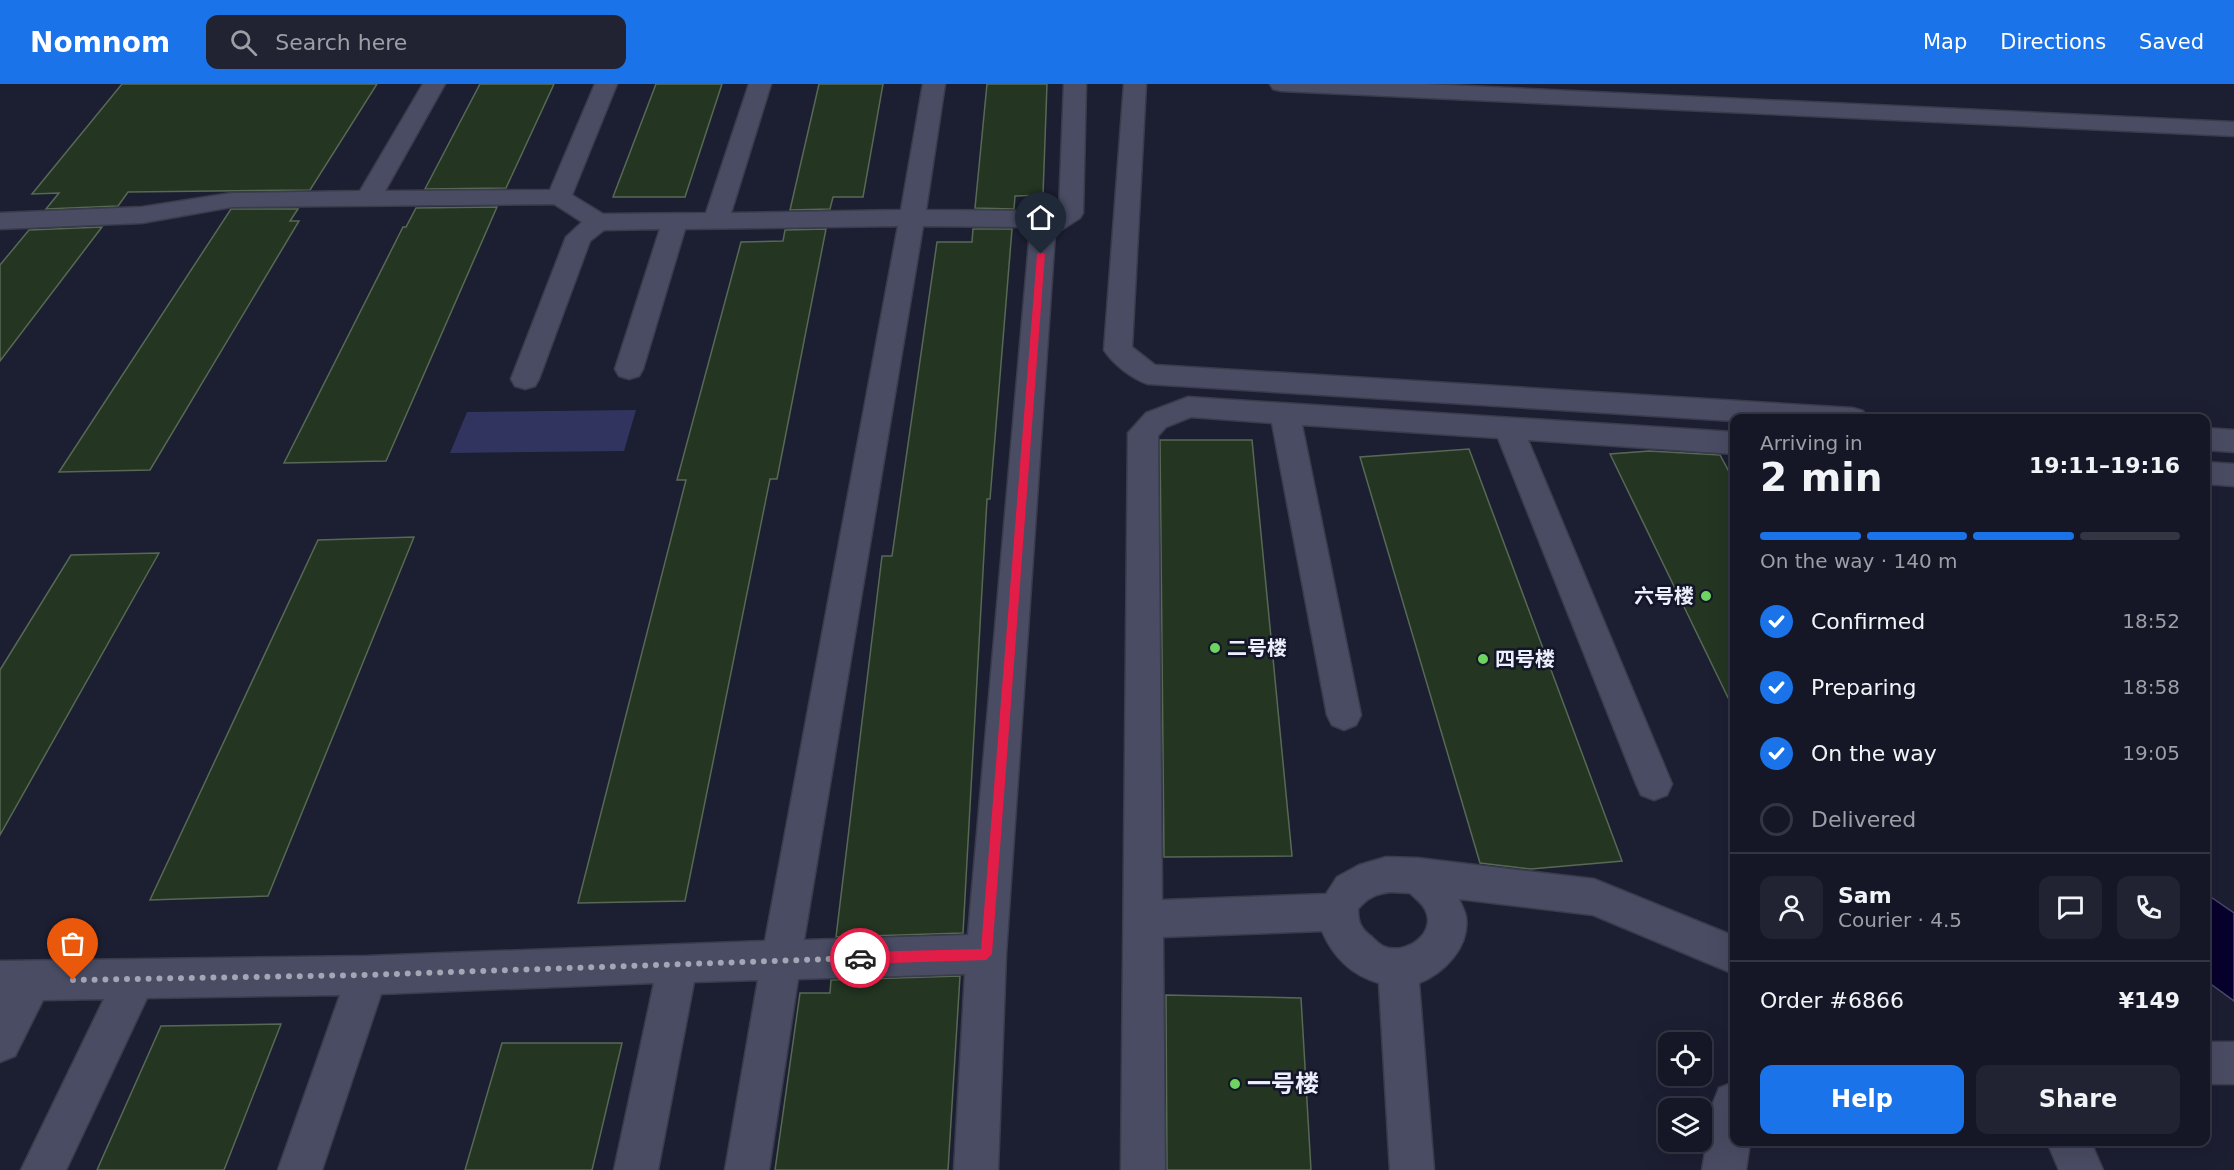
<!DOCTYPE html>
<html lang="en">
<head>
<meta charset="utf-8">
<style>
  :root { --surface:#151626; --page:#222332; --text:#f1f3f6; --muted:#9d9fa7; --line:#343543; --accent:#1a73e8 }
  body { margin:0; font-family:"DejaVu Sans","Noto Sans SC",sans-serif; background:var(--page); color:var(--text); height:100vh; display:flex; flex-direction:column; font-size:22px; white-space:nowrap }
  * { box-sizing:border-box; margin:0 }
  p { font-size:20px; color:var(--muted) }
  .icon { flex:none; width:33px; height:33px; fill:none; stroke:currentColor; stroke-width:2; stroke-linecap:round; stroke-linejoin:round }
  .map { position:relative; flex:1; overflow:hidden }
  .side { position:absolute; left:1730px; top:330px; width:480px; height:732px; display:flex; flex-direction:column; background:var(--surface); border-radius:12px; box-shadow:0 6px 24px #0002,0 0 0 2px var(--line) }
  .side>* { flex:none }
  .tools { position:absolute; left:1658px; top:948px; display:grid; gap:12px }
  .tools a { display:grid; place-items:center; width:54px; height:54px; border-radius:12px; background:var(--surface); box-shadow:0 6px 24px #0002,0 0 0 2px var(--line); font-size:30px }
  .pin { position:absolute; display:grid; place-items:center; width:51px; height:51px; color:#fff; margin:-62px -26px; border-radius:50% 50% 50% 0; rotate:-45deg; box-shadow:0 0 6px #0007 }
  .pin .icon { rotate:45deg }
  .courier { position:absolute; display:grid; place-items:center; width:60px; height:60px; margin:-30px; border:4px solid #e11d48; border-radius:50%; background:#fff; color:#222; box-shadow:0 2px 8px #0007 }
  .overview em { font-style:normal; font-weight:700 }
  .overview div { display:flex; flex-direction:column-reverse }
  .overview { display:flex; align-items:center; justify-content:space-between; height:102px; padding:0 30px }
  h1 { font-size:39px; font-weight:700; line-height:45px }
  .bar { display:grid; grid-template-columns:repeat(4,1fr); gap:9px 6px; align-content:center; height:72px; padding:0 30px }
  .bar i { height:8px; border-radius:4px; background:var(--line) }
  .bar .on { background:var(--accent) }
  .bar p { grid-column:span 4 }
  .line { display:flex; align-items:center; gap:15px; padding:0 30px; border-top:2px solid var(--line) }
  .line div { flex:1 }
  .round { display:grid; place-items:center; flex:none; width:63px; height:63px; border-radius:12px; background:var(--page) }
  ol { padding:0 30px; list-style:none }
  li { display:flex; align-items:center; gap:18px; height:66px }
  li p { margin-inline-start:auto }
  li .icon { padding:6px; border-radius:50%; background:var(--accent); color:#fff; stroke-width:4 }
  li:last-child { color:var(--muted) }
  li i { width:33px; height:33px; border:3px solid var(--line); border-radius:50% }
  .action { display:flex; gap:12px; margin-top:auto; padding:12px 30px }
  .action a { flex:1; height:69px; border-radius:12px; background:var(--accent); color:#fff; font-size:24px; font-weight:700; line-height:69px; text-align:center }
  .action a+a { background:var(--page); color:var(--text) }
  header { display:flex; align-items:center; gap:36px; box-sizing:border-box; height:84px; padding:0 30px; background:var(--accent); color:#fff }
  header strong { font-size:28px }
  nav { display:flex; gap:33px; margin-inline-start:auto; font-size:21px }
  .search { width:420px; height:54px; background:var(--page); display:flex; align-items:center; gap:15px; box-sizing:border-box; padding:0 21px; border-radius:12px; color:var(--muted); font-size:22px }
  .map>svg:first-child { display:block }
  .green { fill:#323460 }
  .water { fill:#07002d; stroke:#4c486b; stroke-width:1.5 }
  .building { fill:#243522; stroke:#576955; stroke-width:1.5 }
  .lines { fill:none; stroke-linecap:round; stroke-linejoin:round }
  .minor-casing { stroke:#3a3b4b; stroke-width:3 }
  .minor { fill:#494c63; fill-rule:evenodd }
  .route { fill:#e11d48 }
  .done { stroke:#a4a6b6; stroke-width:6; stroke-dasharray:0 10.8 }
  .poi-dot { fill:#6dd361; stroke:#131528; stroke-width:2 }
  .labels { text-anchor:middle; stroke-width:5; stroke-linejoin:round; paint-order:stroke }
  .poi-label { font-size:20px; font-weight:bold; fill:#edeffd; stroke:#131528; text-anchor:start }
  .near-poi-label { font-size:24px; font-weight:bold; fill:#edeffd; stroke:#131528; text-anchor:start }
</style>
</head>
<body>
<header>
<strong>Nomnom</strong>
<div class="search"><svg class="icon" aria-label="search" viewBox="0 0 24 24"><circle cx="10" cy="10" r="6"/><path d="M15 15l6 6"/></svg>Search here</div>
<nav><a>Map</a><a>Directions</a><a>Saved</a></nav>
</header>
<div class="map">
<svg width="2234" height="1086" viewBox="0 0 2234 1086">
  <rect width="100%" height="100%" fill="#1c1e32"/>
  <path class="green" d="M636,326L624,367L450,369L467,328Z"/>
  <path class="water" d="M2205,809L2234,829V917L2212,901L2205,902Z"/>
  <g class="building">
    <path d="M122,0H377L310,106L128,108L118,122L46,125L59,109L32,110Z"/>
    <path d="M480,0H554L506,104L425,105Z"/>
    <path d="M656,0H722L685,113H613Z"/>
    <path d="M819,0H883L863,113H833L830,125L790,126Z"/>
    <path d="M987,0H1047L1043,111L1015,112L1014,125L975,124Z"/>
    <path d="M497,123L386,377L284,379L403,143H406L416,124Z"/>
    <path d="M231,125H298L290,137H299L150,386L59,388Z"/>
    <path d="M102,143L0,277V181L29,146Z"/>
    <path d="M826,145L777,395H770L685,817L578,819L686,396H677L741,158L783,157L785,146Z"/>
    <path d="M973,145H1012L990,415H987L963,849L836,853L882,472H892L937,158H972Z"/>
    <path d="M1160,356H1252L1292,772L1164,773Z"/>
    <path d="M1469,365L1622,777L1531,785L1480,779L1360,373Z"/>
    <path d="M1649,367L1720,371L1734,397V626L1610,370Z"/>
    <path d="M414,453L268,812L150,816L318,456Z"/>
    <path d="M159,469L0,751V586L71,471Z"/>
    <path d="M960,892L948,1086H775L800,909H830L831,896Z"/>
    <path d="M1166,911L1301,914L1311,1086H1167Z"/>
    <path d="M281,940L224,1086H97L161,942Z"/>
    <path d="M502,959H622L592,1086H465Z"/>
  </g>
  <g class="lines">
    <g class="minor-casing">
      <g id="minor">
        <path d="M423,0H445L385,107L550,106L595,0H617L572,111L603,130L706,129L749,0H771L731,129L901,126L923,0H945L926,126L1037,127L1046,130L1048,133L1059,126L1064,0H1086L1083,129L1080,134L1055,150L1006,870L998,1086H954L965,890L798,895L769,1086H725L758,896L694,898L658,1086H614L654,899L381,910L322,1086H278L340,911L147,914L66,1086H21L104,915L43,916L15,972L0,978V877L367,872L765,857L898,142L685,145L643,285L639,292L629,295L619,292L615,285L660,145L604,146L590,157L539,295L535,302L525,305L515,302L511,295L566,153L582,138L554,120L232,123L142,139L0,145V129L142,123L232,109L360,107ZM923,142L1028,143L1030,147L968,851L804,856Z"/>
        <path d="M1124,0H1146L1132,263L1155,281L1853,324L1863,327L1867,334H1734V337L1148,300C1132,295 1113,280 1104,266Z"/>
        <path d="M1270,0H1424L2234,38V52L1281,7L1273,5Z"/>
        <path d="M1188,313L1734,348V370L1528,356L1672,700L1667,711L1654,716L1641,711L1636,700L1498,354L1302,341L1361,631L1356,641L1344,646L1332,641L1327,631L1272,339L1191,333L1166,343L1158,352L1162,816L1326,810L1337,793L1359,781L1386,773L1418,774L1594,795L1734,852V890L1593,831L1459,815C1461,820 1465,827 1466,833C1470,863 1444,889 1419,899L1434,1086H1390L1379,899C1351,891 1333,873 1322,847L1163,853L1165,1086H1121L1128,349L1146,329ZM1390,808L1410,809C1414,813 1420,818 1423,822C1441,847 1406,873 1383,862C1379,860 1375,856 1372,853C1361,845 1358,839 1358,825C1367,814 1376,810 1390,808Z"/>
        <path d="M2205,344L2234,346V368L2205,366Z"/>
        <path d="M2205,378L2234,380V402L2205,400Z"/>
        <rect x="2205" y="958" width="29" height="42"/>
        <path d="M1734,998V1058H1750L1746,1086H1702L1713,1019L1719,1004Z"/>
        <path d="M2047,1058H2091L2103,1086H2059Z"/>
      </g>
    </g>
    <use href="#minor" class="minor"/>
  </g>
  <path class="route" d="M1041,168L1045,170L992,870L986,876L860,880L854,874L860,868L981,865L1037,170Z"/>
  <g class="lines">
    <path class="done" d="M73,896L367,891L860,874"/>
  </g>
  <g class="poi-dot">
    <circle cx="1706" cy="512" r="6"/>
    <circle cx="1215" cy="564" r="6"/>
    <circle cx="1483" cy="575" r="6"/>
    <circle cx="1235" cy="1000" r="6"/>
  </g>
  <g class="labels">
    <g class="poi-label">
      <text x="1694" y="519" text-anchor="end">六号楼</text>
      <text x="1227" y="571">二号楼</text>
      <text x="1495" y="582">四号楼</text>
    </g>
    <g class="near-poi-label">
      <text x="1247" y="1008">一号楼</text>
    </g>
  </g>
</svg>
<div class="tools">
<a><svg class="icon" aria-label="locate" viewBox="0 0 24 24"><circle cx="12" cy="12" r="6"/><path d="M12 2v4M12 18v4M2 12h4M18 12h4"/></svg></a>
<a><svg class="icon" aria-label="layers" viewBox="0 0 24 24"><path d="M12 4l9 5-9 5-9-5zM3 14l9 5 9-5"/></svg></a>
</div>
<div class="pin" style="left:73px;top:896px;background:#ea580c"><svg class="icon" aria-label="bag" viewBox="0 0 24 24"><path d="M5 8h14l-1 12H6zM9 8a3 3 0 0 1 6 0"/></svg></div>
<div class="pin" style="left:1041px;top:170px;background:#1f2937"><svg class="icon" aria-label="home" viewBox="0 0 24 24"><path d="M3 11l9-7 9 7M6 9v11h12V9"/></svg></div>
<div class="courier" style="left:860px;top:874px"><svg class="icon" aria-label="car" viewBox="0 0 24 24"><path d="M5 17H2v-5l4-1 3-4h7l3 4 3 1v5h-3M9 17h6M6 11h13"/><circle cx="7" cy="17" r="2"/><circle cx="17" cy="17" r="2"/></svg></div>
<section class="side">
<div class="overview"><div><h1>2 min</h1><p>Arriving in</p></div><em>19:11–19:16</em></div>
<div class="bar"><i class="on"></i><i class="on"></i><i class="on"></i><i></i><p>On the way · 140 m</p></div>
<ol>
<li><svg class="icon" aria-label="check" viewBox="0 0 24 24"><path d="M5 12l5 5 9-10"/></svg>Confirmed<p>18:52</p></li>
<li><svg class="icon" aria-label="check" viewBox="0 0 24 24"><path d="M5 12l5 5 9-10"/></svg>Preparing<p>18:58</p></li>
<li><svg class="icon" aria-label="check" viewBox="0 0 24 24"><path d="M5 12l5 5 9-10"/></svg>On the way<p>19:05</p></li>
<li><i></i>Delivered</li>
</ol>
<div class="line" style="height:108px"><a class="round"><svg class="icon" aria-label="person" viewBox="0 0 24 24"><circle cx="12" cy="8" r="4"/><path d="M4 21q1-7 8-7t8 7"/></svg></a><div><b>Sam</b><p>Courier · 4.5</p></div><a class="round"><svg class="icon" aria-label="chat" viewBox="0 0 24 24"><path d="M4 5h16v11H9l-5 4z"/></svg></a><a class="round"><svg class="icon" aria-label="phone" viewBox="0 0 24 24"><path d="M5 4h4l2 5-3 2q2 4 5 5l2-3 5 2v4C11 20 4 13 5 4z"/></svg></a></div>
<div class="line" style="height:78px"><div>Order #6866</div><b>¥149</b></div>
<div class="action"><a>Help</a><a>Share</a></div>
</section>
</div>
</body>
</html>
